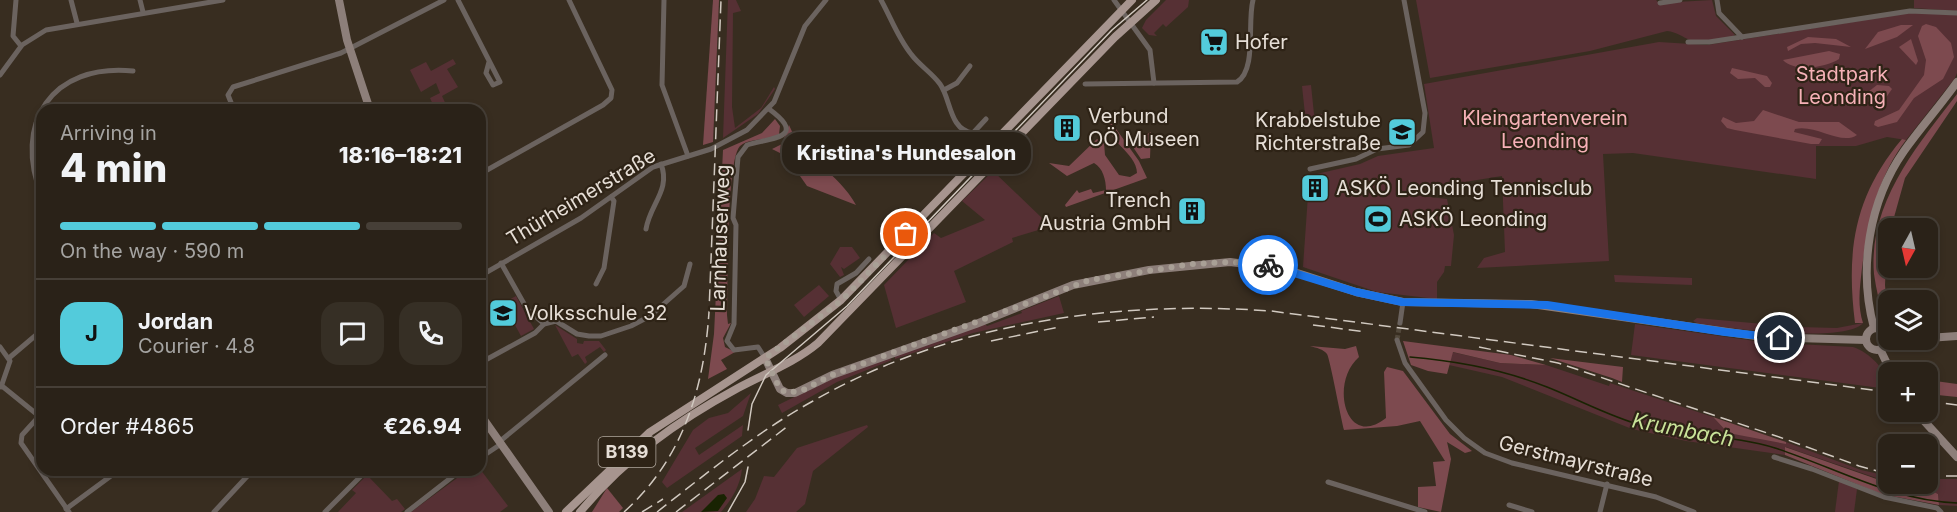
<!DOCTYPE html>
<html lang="en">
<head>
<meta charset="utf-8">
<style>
  :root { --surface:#2a2218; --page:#362f25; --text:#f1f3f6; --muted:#a5a4a2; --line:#463f37; --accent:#53cbdb }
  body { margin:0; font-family:Inter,sans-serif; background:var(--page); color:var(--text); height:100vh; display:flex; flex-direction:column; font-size:22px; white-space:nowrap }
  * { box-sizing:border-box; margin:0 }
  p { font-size:20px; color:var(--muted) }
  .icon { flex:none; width:33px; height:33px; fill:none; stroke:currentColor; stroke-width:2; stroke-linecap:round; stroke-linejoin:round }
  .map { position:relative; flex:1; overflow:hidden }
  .side { position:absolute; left:36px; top:104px; width:450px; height:372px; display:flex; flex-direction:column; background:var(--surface); border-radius:18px; box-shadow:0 3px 9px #0003,0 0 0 2px var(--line) }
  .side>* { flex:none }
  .needle { width:39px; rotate:188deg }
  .fabs { position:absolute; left:1878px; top:218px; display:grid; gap:12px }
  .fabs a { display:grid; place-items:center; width:60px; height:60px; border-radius:12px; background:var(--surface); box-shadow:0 3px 9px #0003,0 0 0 2px var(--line); font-size:30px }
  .pin { position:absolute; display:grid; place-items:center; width:51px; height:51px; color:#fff; margin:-26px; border:3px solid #fff; border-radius:50%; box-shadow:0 2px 6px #0007 }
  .courier { position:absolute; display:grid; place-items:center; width:60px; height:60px; margin:-30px; border:4px solid #1a73e8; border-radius:50%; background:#fff; color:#222; box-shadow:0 2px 8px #0007 }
  .bubble { position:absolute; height:42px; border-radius:18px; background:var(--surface); box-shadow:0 3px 9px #0003,0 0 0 2px var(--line); font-size:20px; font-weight:800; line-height:42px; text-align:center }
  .headline em { font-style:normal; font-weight:800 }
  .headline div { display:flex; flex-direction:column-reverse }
  .headline { display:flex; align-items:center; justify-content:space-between; height:102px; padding:0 24px }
  h1 { font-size:39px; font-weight:800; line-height:45px }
  .bar { display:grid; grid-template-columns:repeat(4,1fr); gap:9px 6px; align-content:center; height:72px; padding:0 24px }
  .bar i { height:8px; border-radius:4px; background:var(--line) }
  .bar .active { background:var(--accent) }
  .bar p { grid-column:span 4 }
  .line { display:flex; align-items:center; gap:15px; padding:0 24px; border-top:2px solid var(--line) }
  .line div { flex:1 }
  .round { display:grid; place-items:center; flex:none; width:63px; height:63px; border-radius:18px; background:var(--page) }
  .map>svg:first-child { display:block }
  .green { fill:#563034 }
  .forest { fill:#7d4a4f }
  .water { fill:#192302 }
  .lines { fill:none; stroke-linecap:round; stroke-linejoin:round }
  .stream { stroke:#192302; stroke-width:1.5 }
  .street-tunnel { stroke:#52483b; stroke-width:5; stroke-dasharray:5 2.5; stroke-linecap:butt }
  .street { stroke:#6b635f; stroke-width:5 }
  .secondary { stroke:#8d7f7a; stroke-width:8 }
  .primary { stroke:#a7958f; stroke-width:8 }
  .tram { stroke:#d1c9c0; stroke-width:1.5 }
  .rail { stroke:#d1c9c0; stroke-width:1.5; stroke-dasharray:12 6; stroke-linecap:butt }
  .done { stroke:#a9a096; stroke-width:6; stroke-dasharray:0 10.8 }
  .route { stroke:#1a73e8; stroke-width:8 }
  .labels { text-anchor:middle; stroke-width:4.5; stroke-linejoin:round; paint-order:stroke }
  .shield { fill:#2e2316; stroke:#afa69c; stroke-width:1.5 }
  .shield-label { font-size:18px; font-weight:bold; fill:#e6ded6 }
  .poi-label { font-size:20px; fill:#e6ded6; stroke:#2e2316; text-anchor:start }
  .park-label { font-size:20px; fill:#f6b1b7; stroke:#2e2316 }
  .street-label { font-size:20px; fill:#e6ded6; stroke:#2e2316 }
  .water-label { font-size:21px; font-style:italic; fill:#c9e399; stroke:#2e2316 }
</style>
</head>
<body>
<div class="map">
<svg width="1957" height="512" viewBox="0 0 1957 512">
  <rect width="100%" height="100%" fill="#382d20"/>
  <g class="green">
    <path d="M728,0H736L741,11L733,13L732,107L735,128L761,108L774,87L775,89L758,114L723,138Z"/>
    <path d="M1166,0H1189L1188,7L1166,27L1163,24L1154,33L1157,36L1149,35L1142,28L1146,20Z"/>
    <path d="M1416,0H1656L1659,3L1712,0L1716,16L1735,35C1725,40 1702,43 1690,40C1682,37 1677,32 1667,31L1590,51L1430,78Z"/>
    <path d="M1914,0H1957V11L1914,8Z"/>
    <path d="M1915,12L1957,15V73L1955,78L1906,140L1887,137L1856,146H1816V179L1633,153L1603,154L1609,261L1477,268L1484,258L1505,252L1502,176L1396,193L1447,199L1454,235L1451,266H1445L1444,272L1437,282V299L1377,292L1303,267L1309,181L1312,175L1360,164L1378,156L1434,148L1424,84L1659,42L1707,45Z"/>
    <path d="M453,59L456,64L447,69L458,87L442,96L448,109H435L430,98L440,93L436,83L421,92L410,70L426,62L431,71Z"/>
    <path d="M1311,85L1314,114H1322L1323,122L1306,124L1302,86Z"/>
    <path d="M993,171L1042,218L1045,228L1012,238L1013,242L954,271L966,302L896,328L884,285L934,233L941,238L985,220L962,201Z"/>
    <path d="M840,247H852L860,258L844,269L841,267L844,275L840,277L830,264Z"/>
    <path d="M1614,275L1692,278V285L1615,282Z"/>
    <path d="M819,285L829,296L804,317L794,305Z"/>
    <path d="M516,296L534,329L521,336L503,303Z"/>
    <path d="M1059,296L1064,313L973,333L895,359V356L985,324L987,326L1022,313L1021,311Z"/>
    <path d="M1697,318L1798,327L1837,328L1863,323C1845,344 1727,328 1699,324L1693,321Z"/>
    <path d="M1635,324L1762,342L1853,347C1869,352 1889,371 1888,389L1631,355Z"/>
    <path d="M555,325L577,339V343L583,344L584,341H599L606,350L604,352L600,347L585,357L587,362L585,364L578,354L572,357Z"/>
    <path d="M1452,352L1500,363L1546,365L1609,386L1610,383L1713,417L1728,433L1786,442L1861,470L1888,476V482L1786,447L1785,455L1686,441L1632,429L1502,377L1449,365Z"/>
    <path d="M889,358L892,360L837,382L782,413L778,405L835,377Z"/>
    <path d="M751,393L743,416L695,448L699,455L743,425L742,436L667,488L662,482L693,430L709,418L728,413Z"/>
    <path d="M867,425L868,427L813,471L805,504L796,512H746L755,499L764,476L774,477L797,448Z"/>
    <path d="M480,469L508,506L500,512H411L468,470Z"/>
    <path d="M742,469C740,486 732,499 721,512H682Z"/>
    <path d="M367,475L392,501L397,499L405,509L401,512H338L356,493L352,490Z"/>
    <path d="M1928,479H1957V506L1939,505L1938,494L1922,488L1892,483H1928Z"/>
    <path d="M1839,481L1857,489L1854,512H1835Z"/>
  </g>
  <g class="forest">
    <path d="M713,0H719L713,142L703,145Z"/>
    <path d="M1926,24L1936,27L1951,43L1954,57L1943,79L1914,98L1897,122L1878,127L1874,125L1875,121L1899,110L1924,75L1926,60L1918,36L1922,26Z"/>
    <path d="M1901,25H1913L1897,37L1865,49L1878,32Z"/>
    <path d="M1808,37L1836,39L1851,47L1815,43L1801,44L1788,51L1787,47Z"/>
    <path d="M1911,39L1918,61L1916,65L1899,47Z"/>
    <path d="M1829,51L1840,54L1839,59C1827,67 1795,73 1783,60Z"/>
    <path d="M1732,68L1767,76L1772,83L1770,87H1765L1755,78L1738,79L1730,73Z"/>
    <path d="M1877,85L1889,86L1892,89L1885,99L1868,102V92Z"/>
    <path d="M1957,94V101L1905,178L1891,228H1888L1885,285L1888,319H1883C1880,304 1876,289 1874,274C1868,203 1917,146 1957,94Z"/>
    <path d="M1763,110L1799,122H1839L1857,135C1841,146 1816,124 1795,129L1794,132L1822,139L1819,144H1811L1735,130L1727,128L1721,121L1723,117L1736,123L1754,121Z"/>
    <path d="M775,119L780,126L779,134C768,142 750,137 740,146C726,160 728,289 727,315L728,324L731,323L723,338L725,347L735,352L721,360L727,369L708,379L714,334L723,150L762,133Z"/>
    <path d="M1109,119L1139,161L1147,178L1066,207L1065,205L1077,190L1079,193L1091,189L1093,193L1106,190C1106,180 1103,168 1094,163L1067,176L1049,163L1069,166L1097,139L1104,143L1105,155L1119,175L1130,177L1137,173C1137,152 1102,139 1109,119Z"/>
    <path d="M789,125C803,159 839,173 856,205L807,186L786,156L772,149L782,144Z"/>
    <path d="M1151,132L1150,158L1141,159L1133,147L1139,143L1137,140Z"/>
    <path d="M1902,139L1906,140C1878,176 1868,222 1862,268C1860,287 1857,304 1863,323H1855C1846,251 1854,196 1902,139Z"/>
    <path d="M1403,341L1511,355L1546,365L1500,363L1453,352L1447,374L1428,371L1411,365Z"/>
    <path d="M1310,346L1345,349L1356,346L1359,357C1329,383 1346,450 1386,418L1384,372L1387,367L1403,371L1450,434L1472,451L1465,453L1447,442L1451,459L1441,512L1418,507V487L1436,486L1433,462L1445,461L1420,421L1397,426L1344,430C1341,419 1330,359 1327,354C1323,349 1317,348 1310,346Z"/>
    <path d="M1550,358L1623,367L1622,382L1612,378Z"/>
    <path d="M1928,380L1957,384V397L1928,394Z"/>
    <path d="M1713,417L1786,442V444L1728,433Z"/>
    <path d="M1785,447L1888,483L1932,491L1938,494L1939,505L1881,494L1785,455Z"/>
    <path d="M607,488L623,508L619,512H592Z"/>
  </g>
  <path class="water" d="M724,494L727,498L718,511L701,512L718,495Z"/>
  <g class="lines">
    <path class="stream" d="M1410,357C1458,361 1502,369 1547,387C1580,400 1610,417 1644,426C1687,437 1735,435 1775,448C1834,467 1893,501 1957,503"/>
    <path class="street-tunnel" d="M1397,340L1400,323"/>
    <g class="street">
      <path d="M16,0L13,36L21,46"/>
      <path d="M71,0L77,23"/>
      <path d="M140,0L143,12"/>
      <path d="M458,0L500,82L493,85L486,73L489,62"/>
      <path d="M664,0L662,85L688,156"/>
      <path d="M881,0C891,18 898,38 911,54C919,65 932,73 940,84C951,99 949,130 973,133L986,119"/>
      <path d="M1114,0L1150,50L1154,83"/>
      <path d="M1717,0L1719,13L1742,37"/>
      <path d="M1660,3L1680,0"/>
      <path d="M1688,42H1709L1910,11L1957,13"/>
      <path d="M0,75L22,45L46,30L223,0"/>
      <path d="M1085,84L1237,82C1257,70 1247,22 1253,0"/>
      <path d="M944,90L957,83L970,66"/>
      <path d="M234,110L228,95L233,87L341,53L444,0"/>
      <path d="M1310,169L1356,159L1377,149L1409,145L1423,132L1425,113L1404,0"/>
      <path d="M480,174L603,105L611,98L612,90L569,0"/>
      <path d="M42,197C12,123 52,63 133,71"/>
      <path d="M646,229C650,204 671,190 661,164"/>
      <path d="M501,263L527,309L544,324L556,321L577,334L589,336H601L631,326L650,316L684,286L690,264"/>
      <path d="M480,276L581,218L653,167L711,149L747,130L774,102L805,26L826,0"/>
      <path d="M596,284L604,268L614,201L611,197"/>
      <path d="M841,300L836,291L837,284L856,273L869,259"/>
      <path d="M1400,323L1403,302"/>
      <path d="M1397,340L1405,363L1446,420L1464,438L1485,453L1512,463L1656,497L1694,512"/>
      <path d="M0,347L10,361L1,387"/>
      <path d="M9,358L42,330"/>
      <path d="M765,358L758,347L734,350L727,341L734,324L736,225L733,218L738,157L747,145C768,138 810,139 769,109"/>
      <path d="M480,363L535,333L544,324"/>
      <path d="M2,386L39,416"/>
      <path d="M42,413L22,435L21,443L69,512"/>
      <path d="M499,442L605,355"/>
      <path d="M1774,457L1812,469L1884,497L1937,508L1941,512"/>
      <path d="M480,458L501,444"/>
      <path d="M1328,482L1425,512"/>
      <path d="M1509,505L1532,512"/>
      <path d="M66,509L119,470"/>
      <path d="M214,512L253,470"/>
      <path d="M325,512L367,470"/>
      <path d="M407,512L461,470"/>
      <path d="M1600,512L1607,484"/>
    </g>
    <g class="secondary">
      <path d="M339,0L347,40L370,110"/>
      <circle cx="1877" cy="339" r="11"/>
      <path d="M1874,328C1858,269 1869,201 1904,151C1921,127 1940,106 1957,82"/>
      <path d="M1928,338L1957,336"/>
      <path d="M1880,349L1891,372"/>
      <path d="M765,358L780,389L787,393H795L832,375L976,324L1073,285L1149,270L1230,262L1285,269L1356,292L1403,302L1531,304L1763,337L1866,340"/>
      <path d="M1915,411L1957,457"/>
      <path d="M480,414L549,512"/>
    </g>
    <g class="primary">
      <path d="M566,512L650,432L780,348L841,300L1132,0"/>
      <path d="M580,512C625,458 677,421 738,388C766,373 794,363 818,343L1115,37L1156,0"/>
    </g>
    <g class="tram">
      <path d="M748,430L752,404L766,375L847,306L1112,30L1147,0"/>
      <path d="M728,512L745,482L748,467"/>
    </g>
    <g class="rail">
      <path d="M1098,322L1154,317"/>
      <path d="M1313,325L1366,332"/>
      <path d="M991,341L1059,327"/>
      <path d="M1479,347L1558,363L1785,439L1859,466L1888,474"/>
      <path d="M1928,401L1957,405"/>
      <path d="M1928,476H1957"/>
      <path d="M624,512C683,459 704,388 709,312L721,0"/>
      <path d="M642,512L663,499"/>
      <path d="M657,512C707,473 757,432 813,401C951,322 1115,300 1271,311L1888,392"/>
      <path d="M676,512L788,426"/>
    </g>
  </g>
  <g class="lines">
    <path class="done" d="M906,234L842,300L765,358L780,389L787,393L803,390L832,375L1090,280L1192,264L1230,262L1268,265"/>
    <path class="route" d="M1268,265L1356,292L1402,302L1547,305L1725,332L1780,338"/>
  </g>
  <defs>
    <g id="supermarket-square" transform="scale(1.5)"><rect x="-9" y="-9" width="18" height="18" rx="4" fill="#53cbdb" stroke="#2e2316"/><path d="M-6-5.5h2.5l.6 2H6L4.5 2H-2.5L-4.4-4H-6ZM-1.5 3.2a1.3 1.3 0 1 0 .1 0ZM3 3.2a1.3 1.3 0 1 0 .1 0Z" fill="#111"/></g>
    <g id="building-square" transform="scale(1.5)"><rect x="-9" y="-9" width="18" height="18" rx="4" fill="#53cbdb" stroke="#2e2316"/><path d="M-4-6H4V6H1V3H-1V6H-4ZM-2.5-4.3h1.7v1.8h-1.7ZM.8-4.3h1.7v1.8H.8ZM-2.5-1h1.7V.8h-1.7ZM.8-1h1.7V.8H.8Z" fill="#111"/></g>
    <g id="school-square" transform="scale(1.5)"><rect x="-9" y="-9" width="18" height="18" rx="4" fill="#53cbdb" stroke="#2e2316"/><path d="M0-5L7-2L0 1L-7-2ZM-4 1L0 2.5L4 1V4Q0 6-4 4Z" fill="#111"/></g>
    <g id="stadium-square" transform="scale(1.5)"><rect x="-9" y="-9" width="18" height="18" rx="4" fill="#53cbdb" stroke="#2e2316"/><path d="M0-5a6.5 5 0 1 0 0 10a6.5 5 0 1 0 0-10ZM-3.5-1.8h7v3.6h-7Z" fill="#111"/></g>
  </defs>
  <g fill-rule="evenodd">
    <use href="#supermarket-square" x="1214" y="42"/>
    <use href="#building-square" x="1067" y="128"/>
    <use href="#school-square" x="1402" y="132"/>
    <use href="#building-square" x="1315" y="188"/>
    <use href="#building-square" x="1192" y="211"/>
    <use href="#stadium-square" x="1378" y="219"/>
    <use href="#school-square" x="503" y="313"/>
  </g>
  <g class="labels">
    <rect class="shield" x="598.5" y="437" width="57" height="30" rx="4.5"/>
    <g class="shield-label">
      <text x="627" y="458">B139</text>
    </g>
    <g class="poi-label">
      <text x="1235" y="49">Hofer</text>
      <text x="1088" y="123">Verbund<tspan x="1088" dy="23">OÖ Museen</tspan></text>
      <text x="1381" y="127" text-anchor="end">Krabbelstube<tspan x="1381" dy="23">Richterstraße</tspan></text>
      <text x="1336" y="195">ASKÖ Leonding Tennisclub</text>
      <text x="1171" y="207" text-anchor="end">Trench<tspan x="1171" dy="23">Austria GmbH</tspan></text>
      <text x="1399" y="226">ASKÖ Leonding</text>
      <text x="524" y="320">Volksschule 32</text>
    </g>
    <g class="park-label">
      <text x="1842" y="81">Stadtpark<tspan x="1842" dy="23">Leonding</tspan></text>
      <text x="1545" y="125">Kleingartenverein<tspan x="1545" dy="23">Leonding</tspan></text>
    </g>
    <g class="street-label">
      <text transform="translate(581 197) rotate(-31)" y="7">Thürheimerstraße</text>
      <text transform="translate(720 238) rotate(-88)" y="7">Larnhauserweg</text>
      <text transform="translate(1576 461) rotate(14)" y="7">Gerstmayrstraße</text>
    </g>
    <g class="water-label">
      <text transform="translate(1683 430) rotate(11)" y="7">Krumbach</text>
    </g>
  </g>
</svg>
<div class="fabs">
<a><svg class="needle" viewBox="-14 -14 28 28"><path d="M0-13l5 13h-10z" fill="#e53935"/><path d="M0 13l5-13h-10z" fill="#a5a4a2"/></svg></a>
<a><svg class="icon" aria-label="layers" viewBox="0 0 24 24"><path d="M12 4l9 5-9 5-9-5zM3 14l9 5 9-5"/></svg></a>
<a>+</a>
<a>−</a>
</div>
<div class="pin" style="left:906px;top:234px;background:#ea580c"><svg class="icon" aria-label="bag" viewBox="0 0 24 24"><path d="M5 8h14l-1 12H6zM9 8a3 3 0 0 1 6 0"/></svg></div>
<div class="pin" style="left:1780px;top:338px;background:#1f2937"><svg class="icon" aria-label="home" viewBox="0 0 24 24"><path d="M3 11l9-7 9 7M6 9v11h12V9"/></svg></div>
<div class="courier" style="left:1268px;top:265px"><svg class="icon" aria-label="bike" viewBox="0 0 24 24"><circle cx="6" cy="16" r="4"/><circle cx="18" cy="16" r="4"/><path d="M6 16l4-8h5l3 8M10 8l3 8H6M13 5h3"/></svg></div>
<div class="bubble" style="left:782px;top:132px;width:249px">Kristina's Hundesalon</div>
<section class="side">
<div class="headline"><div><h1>4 min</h1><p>Arriving in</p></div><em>18:16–18:21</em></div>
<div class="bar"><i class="active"></i><i class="active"></i><i class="active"></i><i></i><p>On the way · 590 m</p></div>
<div class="line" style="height:108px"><b class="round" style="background:var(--accent);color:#111">J</b><div><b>Jordan</b><p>Courier · 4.8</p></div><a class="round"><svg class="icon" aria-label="chat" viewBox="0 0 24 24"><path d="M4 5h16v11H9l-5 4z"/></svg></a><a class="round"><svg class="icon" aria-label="phone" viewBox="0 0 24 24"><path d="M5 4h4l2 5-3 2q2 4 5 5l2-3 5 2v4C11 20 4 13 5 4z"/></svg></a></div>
<div class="line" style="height:78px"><div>Order #4865</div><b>€26.94</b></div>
</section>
</div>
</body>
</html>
